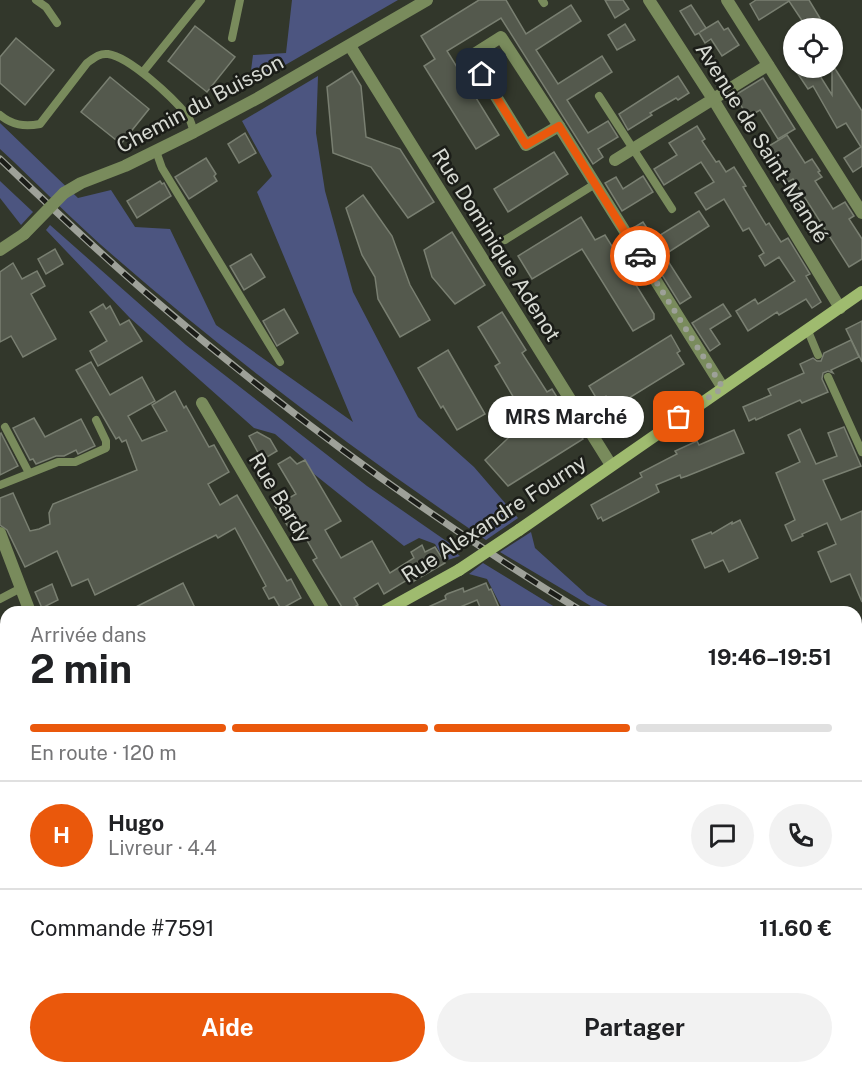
<!DOCTYPE html>
<html lang="fr">
<head>
<meta charset="utf-8">
<style>
  :root { --surface:#fff; --page:#f2f2f2; --text:#202124; --muted:#757577; --line:#e0e0e0; --accent:#ea580c }
  body { margin:0; font-family:"Public Sans",sans-serif; background:var(--page); color:var(--text); height:100vh; display:flex; flex-direction:column; font-size:22px; white-space:nowrap }
  * { box-sizing:border-box; margin:0 }
  p { font-size:20px; color:var(--muted) }
  .icon { flex:none; width:33px; height:33px; fill:none; stroke:currentColor; stroke-width:2; stroke-linecap:round; stroke-linejoin:round }
  .map { position:relative; flex:1; overflow:hidden }
  .panel { position:absolute; left:0px; top:606px; width:862px; height:468px; display:flex; flex-direction:column; background:var(--surface); border-radius:18px 18px 0 0; box-shadow:0 2px 4px #0004 }
  .panel>* { flex:none }
  .tools { position:absolute; left:783px; top:18px; display:grid; gap:12px }
  .tools a { display:grid; place-items:center; width:60px; height:60px; border-radius:50%; background:var(--surface); box-shadow:0 2px 4px #0004; font-size:30px }
  .pin { position:absolute; display:grid; place-items:center; width:51px; height:51px; color:#fff; margin:-26px; border-radius:12px; box-shadow:0 3px 9px #0006 }
  .courier { position:absolute; display:grid; place-items:center; width:60px; height:60px; margin:-30px; border:4px solid #ea580c; border-radius:50%; background:#fff; color:#222; box-shadow:0 2px 8px #0007 }
  .bubble { position:absolute; height:42px; border-radius:21px; background:var(--surface); box-shadow:0 2px 4px #0004; font-size:20px; font-weight:700; line-height:42px; text-align:center }
  .summary em { font-style:normal; font-weight:700 }
  .summary div { display:flex; flex-direction:column-reverse }
  .summary { display:flex; align-items:center; justify-content:space-between; height:102px; padding:0 30px }
  h1 { font-size:39px; font-weight:700; line-height:45px }
  .bar { display:grid; grid-template-columns:repeat(4,1fr); gap:9px 6px; align-content:center; height:72px; padding:0 30px }
  .bar i { height:8px; border-radius:4px; background:var(--line) }
  .bar .active { background:var(--accent) }
  .bar p { grid-column:span 4 }
  .line { display:flex; align-items:center; gap:15px; padding:0 30px; border-top:2px solid var(--line) }
  .line div { flex:1 }
  .round { display:grid; place-items:center; flex:none; width:63px; height:63px; border-radius:32px; background:var(--page) }
  .button { display:flex; gap:12px; margin-top:auto; padding:12px 30px }
  .button a { flex:1; height:69px; border-radius:36px; background:var(--accent); color:#fff; font-size:24px; font-weight:700; line-height:69px; text-align:center }
  .button a+a { background:var(--page); color:var(--text) }
  .map>svg:first-child { display:block }
  .green { fill:#4c5580 }
  .building { fill:#54594d; stroke:#797f71; stroke-width:1.5 }
  .lines { fill:none; stroke-linecap:round; stroke-linejoin:round }
  .lane { stroke:#798b5c; stroke-width:8 }
  .street { stroke:#798b5c; stroke-width:12 }
  .secondary { stroke:#9fbb6f; stroke-width:12 }
  .rail-casing { stroke:#9ea199; stroke-width:7 }
  .rail { stroke:#1b1d18; stroke-width:4.5; stroke-dasharray:14; stroke-linecap:butt }
  .street-bridge { stroke:#798b5c; stroke-width:12 }
  .secondary-bridge { stroke:#9fbb6f; stroke-width:12 }
  .done { stroke:#9da198; stroke-width:6; stroke-dasharray:0 10.8 }
  .route { stroke:#ea580c; stroke-width:8 }
  .labels { text-anchor:middle; stroke-width:5; stroke-linejoin:round; paint-order:stroke }
  .street-label { font-size:21px; fill:#d7dad3; stroke:#1b1d18 }
</style>
</head>
<body>
<div class="map">
<svg width="862" height="1074" viewBox="0 0 862 1074">
  <rect width="100%" height="100%" fill="#32372b"/>
  <g class="green">
    <path d="M292,0H398L249,86L253,55L286,53Z"/>
    <path d="M318,76L316,133L325,191L353,292L418,417L474,467L518,518L486,540C358,453 233,360 116,258C76,224 39,185 0,149V123L78,198L111,190L135,227L170,229L216,325L353,422L257,192L272,176L242,121Z"/>
    <path d="M0,181L33,212L21,225L0,198Z"/>
    <path d="M50,225L186,345L367,486L455,547L454,551L460,556L445,561L435,544L419,538L404,546L314,474L303,458L275,434L254,428L130,318L46,230Z"/>
    <path d="M531,532L535,548L587,595L619,612H601L500,552Z"/>
    <path d="M483,563L563,612H504L487,579L469,574Z"/>
    <path d="M856,724L862,727V765L857,762Z"/>
    <path d="M857,788L862,792V1074H548L547,1068H856Z"/>
  </g>
  <g class="building">
    <path d="M479,0H506L526,34L571,5L581,21L536,50L558,84L602,56L612,72L567,100L588,133L608,121L618,137L598,149L603,157L593,164L501,18L447,51L499,135L476,149L424,66L435,59L421,36Z"/>
    <path d="M605,0H623L629,9L615,18Z"/>
    <path d="M756,0H809L826,28H807L789,1L759,20L750,4Z"/>
    <path d="M691,5L706,28L700,32L718,21L724,30L728,28L739,45L722,56L711,39L705,43L699,33L695,35L680,11Z"/>
    <path d="M625,24L635,40L617,50L608,35Z"/>
    <path d="M195,26L235,57L207,92L168,61Z"/>
    <path d="M16,38L54,70L25,105L0,83V57Z"/>
    <path d="M832,64L862,111V166L853,172L844,158L861,147L846,123L837,128L813,86L808,89L794,68H815L832,95Z"/>
    <path d="M352,71L361,86L366,137L400,149L434,202L408,218L371,167L333,153L327,87Z"/>
    <path d="M678,76L689,93L678,100L676,98L650,113L652,115L628,130L619,114Z"/>
    <path d="M110,77L149,109L121,144L81,112Z"/>
    <path d="M763,78L795,129L778,139L760,110L748,117L737,99V94Z"/>
    <path d="M697,126L705,139L702,141L716,162L719,161L726,172L734,167L746,186L743,187L766,225L769,223L781,242L788,238L810,274L806,276L821,302L812,308L806,299L779,315L777,312L748,331L736,311L755,299L758,304L795,281L779,257L765,266L759,256L764,253L749,228L743,231L724,199L706,210L695,193L714,182L701,162L664,185L654,169L677,155L669,143Z"/>
    <path d="M245,133L256,153L239,163L228,144Z"/>
    <path d="M787,135L805,163L812,159L820,171L818,172L822,177L815,181L833,209L845,202L854,216L849,219L862,239V259L849,267L793,179L786,183L764,149Z"/>
    <path d="M554,152L568,174L508,212L494,189Z"/>
    <path d="M206,158L216,174L214,176L217,181L189,199L175,177Z"/>
    <path d="M643,176L653,192L622,211L605,183L616,177L623,189Z"/>
    <path d="M160,181L162,184L164,183L171,196L137,218L127,201Z"/>
    <path d="M363,195L392,236L410,285L430,320L400,337L378,299L375,277L362,255L346,208Z"/>
    <path d="M699,211L709,226L664,255L691,297L680,304L633,228L643,222L654,239Z"/>
    <path d="M581,217L595,240L605,235L654,314V319L633,331L582,249L532,279L518,256Z"/>
    <path d="M452,232L485,285L455,304L432,277L424,250Z"/>
    <path d="M55,249L63,264L46,274L38,259Z"/>
    <path d="M251,254L265,277L244,290L230,266Z"/>
    <path d="M13,263L22,279L37,271L45,286L31,294L56,339L23,357L11,336L0,342V272Z"/>
    <path d="M103,304L106,309L110,306L120,325L129,320L142,341L98,366L90,351L107,341L90,312Z"/>
    <path d="M723,304L731,316L710,329L720,344L710,351L692,323Z"/>
    <path d="M284,309L298,333L277,346L263,321Z"/>
    <path d="M502,312L526,350L522,353L547,392L552,389L583,439L508,486L485,460L527,420L495,366L500,363L478,327Z"/>
    <path d="M862,321V362L846,329Z"/>
    <path d="M671,335L680,351L677,353L684,364L613,408L606,396L598,401L589,386Z"/>
    <path d="M851,340L859,357L831,370L833,373L828,371L823,373L822,379L828,392L802,403L800,400L756,420L755,418L749,421L743,407L771,395L768,389L804,373L800,364L813,358L817,361H821L824,353Z"/>
    <path d="M448,350L485,414L457,430L443,406L441,408L418,368Z"/>
    <path d="M91,362L110,395L142,377L155,401L128,416L142,441L167,431L152,405L175,391L184,408L186,406L209,447L214,445L229,472L208,484L220,505L237,495L287,581L291,579L301,598L281,609L274,597L269,599L263,588L266,586L235,528L218,538L216,535L95,595L88,579L72,586L57,551L25,567L7,530L0,525V498L13,493L30,531L39,529L50,524L49,513L53,504L137,470L126,440L122,442L119,437L116,439L76,370Z"/>
    <path d="M34,418L45,437L81,419L95,446L78,454L76,450L64,456H56L36,464L33,459L30,460L13,428Z"/>
    <path d="M844,427L861,466L823,480L841,520L862,511V602L850,574L831,582L818,552L836,544L827,523L802,534L803,536L792,541L785,525L795,520L776,473L800,462L788,435L800,429L816,464L837,456L828,433Z"/>
    <path d="M734,430L744,453L687,476L681,478L680,475L656,485L659,492L603,521L601,517L598,519L591,505L642,477L640,473L677,454L675,451L697,441L699,445Z"/>
    <path d="M257,432L270,439L277,451L262,460L249,436Z"/>
    <path d="M1,433L18,466L0,475V434Z"/>
    <path d="M290,457L297,464L305,460L341,521L325,530L341,558L372,541L390,573L414,558L411,552L422,545L425,552L435,547L445,563L409,584L407,580L384,594L378,583L354,598L358,605L345,612L313,560L317,558L297,523L289,528L275,506L296,494L278,464Z"/>
    <path d="M740,520L758,558L729,572L723,560L705,568L692,540L711,532L712,534L732,522V524Z"/>
    <path d="M183,583L197,612H126Z"/>
    <path d="M486,583L489,590L491,589L501,612H482L477,600L448,612H417L446,599L445,596L447,594L463,588L464,592Z"/>
    <path d="M52,584L58,600L42,608L35,592Z"/>
  </g>
  <g class="lines">
    <g class="lane">
      <path d="M36,0L46,7L57,23"/>
      <path d="M542,0L544,3"/>
      <path d="M232,38L240,0"/>
      <path d="M143,72L201,0"/>
      <path d="M599,96L672,209"/>
      <path d="M0,115C12,125 24,127 40,124L87,63C94,58 99,53 108,54C130,57 173,98 187,115C191,120 192,127 194,132"/>
      <path d="M156,151L162,168L280,362"/>
      <path d="M505,240L595,184"/>
      <path d="M808,331L818,355"/>
      <path d="M828,377L862,452"/>
      <path d="M5,427L29,473"/>
      <path d="M0,485L58,462H75L106,448V441L96,420"/>
      <path d="M0,599L21,588"/>
      <path d="M145,1068L148,1074"/>
    </g>
    <g class="street">
      <path d="M649,0L713,99L840,308"/>
      <path d="M727,0L862,213"/>
      <path d="M501,37L559,126L526,145L471,56Z"/>
      <path d="M350,46L611,465"/>
      <path d="M559,126L723,388"/>
      <path d="M615,160L768,65"/>
      <path d="M64,193L81,183L125,166L194,132L258,98L427,0"/>
      <path d="M0,250L24,234"/>
      <path d="M202,403L325,612"/>
      <path d="M0,533L30,612"/>
      <path d="M856,700L862,698"/>
      <path d="M242,1068L245,1074"/>
      <path d="M529,1068L532,1074"/>
      <path d="M487,1074L493,1068"/>
    </g>
    <g class="secondary">
      <path d="M519,530L862,292"/>
      <path d="M383,612L459,570"/>
      <path d="M0,820L6,817"/>
    </g>
    <g class="rail-casing">
      <g id="rail">
        <path d="M0,159C50,206 99,253 151,297C286,413 431,519 583,612"/>
        <path d="M856,779L862,782"/>
      </g>
    </g>
    <use href="#rail" class="rail"/>
    <path class="street-bridge" d="M24,234L64,193"/>
    <path class="secondary-bridge" d="M459,570L519,530"/>
  </g>
  <g class="lines">
    <path class="done" d="M640,256L723,388L679,417"/>
    <path class="route" d="M482,74L526,145L559,126L640,256"/>
  </g>
  <g class="labels">
    <g class="street-label">
      <text transform="translate(200 104) rotate(-28)" y="7">Chemin du Buisson</text>
      <text transform="translate(762 143) rotate(58)" y="7">Avenue de Saint-Mandé</text>
      <text transform="translate(496 245) rotate(58)" y="7">Rue Dominique Adenot</text>
      <text transform="translate(280 498) rotate(59)" y="7">Rue Bardy</text>
      <text transform="translate(494 519) rotate(-33)" y="7">Rue Alexandre Fourny</text>
    </g>
  </g>
</svg>
<div class="tools">
<a><svg class="icon" aria-label="locate" viewBox="0 0 24 24"><circle cx="12" cy="12" r="6"/><path d="M12 2v4M12 18v4M2 12h4M18 12h4"/></svg></a>
</div>
<div class="pin" style="left:679px;top:417px;background:#ea580c"><svg class="icon" aria-label="bag" viewBox="0 0 24 24"><path d="M5 8h14l-1 12H6zM9 8a3 3 0 0 1 6 0"/></svg></div>
<div class="pin" style="left:482px;top:74px;background:#1f2937"><svg class="icon" aria-label="home" viewBox="0 0 24 24"><path d="M3 11l9-7 9 7M6 9v11h12V9"/></svg></div>
<div class="courier" style="left:640px;top:256px"><svg class="icon" aria-label="car" viewBox="0 0 24 24"><path d="M5 17H2v-5l4-1 3-4h7l3 4 3 1v5h-3M9 17h6M6 11h13"/><circle cx="7" cy="17" r="2"/><circle cx="17" cy="17" r="2"/></svg></div>
<div class="bubble" style="left:488px;top:396px;width:156px">MRS Marché</div>
<section class="panel">
<div class="summary"><div><h1>2 min</h1><p>Arrivée dans</p></div><em>19:46–19:51</em></div>
<div class="bar"><i class="active"></i><i class="active"></i><i class="active"></i><i></i><p>En route · 120 m</p></div>
<div class="line" style="height:108px"><b class="round" style="background:var(--accent);color:#fff">H</b><div><b>Hugo</b><p>Livreur · 4.4</p></div><a class="round"><svg class="icon" aria-label="chat" viewBox="0 0 24 24"><path d="M4 5h16v11H9l-5 4z"/></svg></a><a class="round"><svg class="icon" aria-label="phone" viewBox="0 0 24 24"><path d="M5 4h4l2 5-3 2q2 4 5 5l2-3 5 2v4C11 20 4 13 5 4z"/></svg></a></div>
<div class="line" style="height:78px"><div>Commande #7591</div><b>11.60 €</b></div>
<div class="button"><a>Aide</a><a>Partager</a></div>
</section>
</div>
</body>
</html>
